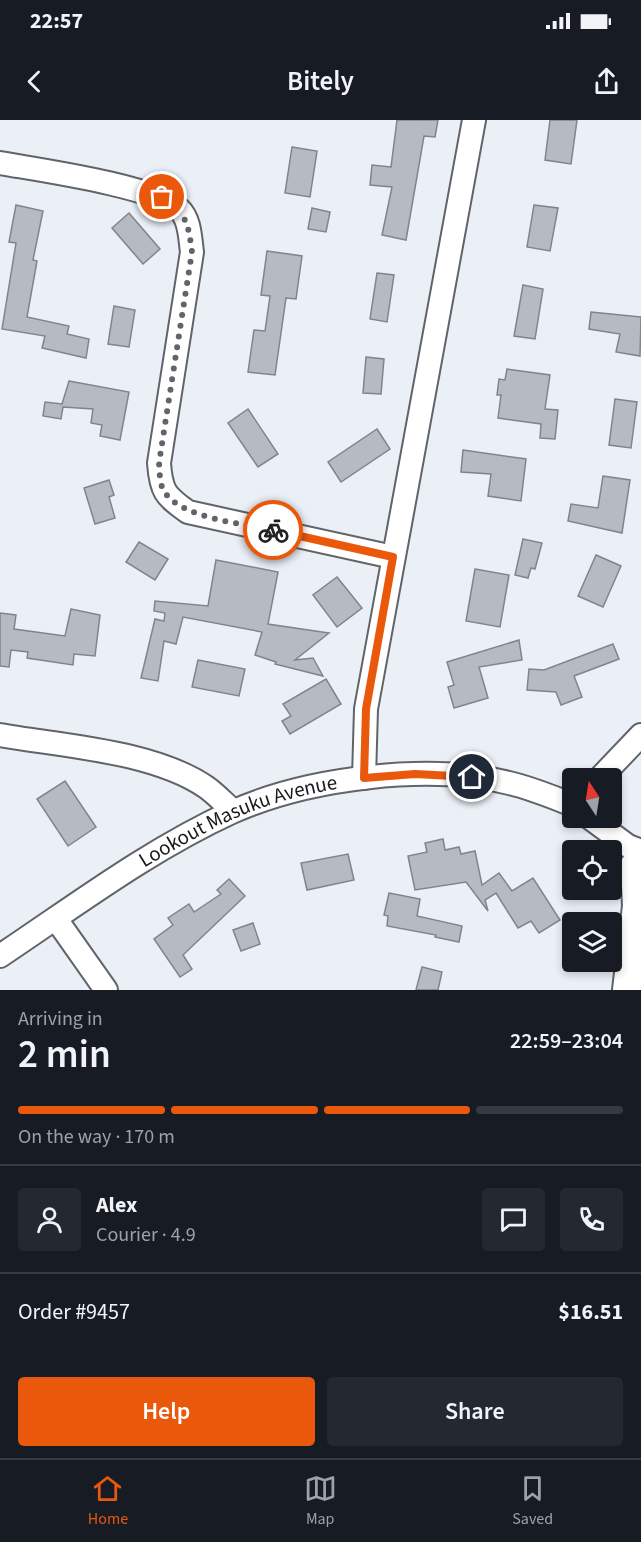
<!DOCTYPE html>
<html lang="en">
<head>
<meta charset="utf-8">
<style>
  :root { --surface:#171b24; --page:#242831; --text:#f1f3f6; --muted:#9ea1a6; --line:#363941; --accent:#ea580c }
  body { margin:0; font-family:"Source Sans 3",sans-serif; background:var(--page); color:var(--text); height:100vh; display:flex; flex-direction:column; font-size:22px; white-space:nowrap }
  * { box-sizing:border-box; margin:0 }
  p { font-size:20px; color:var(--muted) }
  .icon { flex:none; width:33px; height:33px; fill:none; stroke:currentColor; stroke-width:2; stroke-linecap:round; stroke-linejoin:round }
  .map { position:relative; height:870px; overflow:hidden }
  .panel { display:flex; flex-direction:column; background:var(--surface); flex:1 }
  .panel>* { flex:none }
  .needle { width:39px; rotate:348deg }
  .tools { position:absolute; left:562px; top:648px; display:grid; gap:12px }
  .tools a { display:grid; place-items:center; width:60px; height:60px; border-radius:6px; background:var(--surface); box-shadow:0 3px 9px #0003; font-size:30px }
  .pin { position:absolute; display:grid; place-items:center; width:51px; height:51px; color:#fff; margin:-26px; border:3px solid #fff; border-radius:50%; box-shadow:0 2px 6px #0007 }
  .courier { position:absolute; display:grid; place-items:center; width:60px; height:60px; margin:-30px; border:4px solid #ea580c; border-radius:50%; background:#fff; color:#222; box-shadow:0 2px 8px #0007 }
  .headline em { font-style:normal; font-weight:600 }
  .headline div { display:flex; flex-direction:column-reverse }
  .headline { display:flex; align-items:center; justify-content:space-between; height:102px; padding:0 18px }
  h1 { font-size:39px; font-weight:600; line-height:45px }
  .bar { display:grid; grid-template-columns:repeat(4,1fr); gap:9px 6px; align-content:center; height:72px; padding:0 18px }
  .bar i { height:8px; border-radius:4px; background:var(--line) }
  .bar .on { background:var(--accent) }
  .bar p { grid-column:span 4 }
  .line { display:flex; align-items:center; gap:15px; padding:0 18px; border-top:2px solid var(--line) }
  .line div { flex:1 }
  .round { display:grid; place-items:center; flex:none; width:63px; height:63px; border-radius:6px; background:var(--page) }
  .action { display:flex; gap:12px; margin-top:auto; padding:12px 18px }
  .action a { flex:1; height:69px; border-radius:6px; background:var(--accent); color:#fff; font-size:24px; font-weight:600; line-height:69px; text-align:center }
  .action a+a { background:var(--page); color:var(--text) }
  .status { display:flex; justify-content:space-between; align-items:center; height:42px; padding:0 30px; background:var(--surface); direction:ltr }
  .status svg { height:16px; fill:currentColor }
  header { display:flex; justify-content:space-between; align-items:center; height:78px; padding:0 18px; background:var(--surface); font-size:27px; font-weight:600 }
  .tabs { display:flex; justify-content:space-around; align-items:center; height:84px; border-top:2px solid var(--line); background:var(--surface); font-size:16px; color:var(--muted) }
  .tabs a { display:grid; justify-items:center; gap:3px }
  .tabs .on { color:var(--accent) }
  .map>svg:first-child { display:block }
  .building { fill:#b6bac1; stroke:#81858b; stroke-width:1.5 }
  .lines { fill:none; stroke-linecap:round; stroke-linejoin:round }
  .minor-casing { stroke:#60646a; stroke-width:26 }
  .major-casing { stroke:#60646a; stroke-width:32 }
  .minor { stroke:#fff; stroke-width:22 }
  .major { stroke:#fff; stroke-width:28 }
  .done { stroke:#616468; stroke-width:6; stroke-dasharray:0 10.8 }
  .route { stroke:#ea580c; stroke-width:8 }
  .labels { text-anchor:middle; stroke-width:5; stroke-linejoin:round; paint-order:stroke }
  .street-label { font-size:21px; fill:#17191b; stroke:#ebeff6 }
</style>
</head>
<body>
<div class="status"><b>22:57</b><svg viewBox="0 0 49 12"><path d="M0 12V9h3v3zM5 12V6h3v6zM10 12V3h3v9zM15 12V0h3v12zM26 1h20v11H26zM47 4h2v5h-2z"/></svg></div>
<header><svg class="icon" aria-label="back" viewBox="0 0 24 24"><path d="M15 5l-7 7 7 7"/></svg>Bitely<svg class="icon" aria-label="share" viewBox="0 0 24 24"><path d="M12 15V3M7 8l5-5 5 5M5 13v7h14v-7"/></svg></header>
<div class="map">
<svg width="641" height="870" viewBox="0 0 641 870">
  <rect width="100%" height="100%" fill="#ebeff6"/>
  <g class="building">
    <path d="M397,0H438L435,17L424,16L406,120L382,115L392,67L370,65L372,45L391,47Z"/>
    <path d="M550,0H577L571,44L545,40Z"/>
    <path d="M292,27L317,31L310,77L285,73Z"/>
    <path d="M16,85L43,91L33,140L37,141L27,197L69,206L67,214L89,219L86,238L42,228L45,216L2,209L16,123L9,122Z"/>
    <path d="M534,85L558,88L550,131L527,127Z"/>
    <path d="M312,88L330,92L326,112L308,109Z"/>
    <path d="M129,93L160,129L143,144L112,108Z"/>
    <path d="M267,131L302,136L296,179L286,178L275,255L248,252L254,210L265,211L270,176L261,175Z"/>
    <path d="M377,153L394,155L387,202L370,199Z"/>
    <path d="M523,165L543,169L535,219L514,216Z"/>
    <path d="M114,186L135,190L129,227L108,224Z"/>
    <path d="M591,192L641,197L640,236L616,232L620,214L589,209Z"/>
    <path d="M366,237L384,239L381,274L363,273Z"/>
    <path d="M507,249L550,255L545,289L558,290L555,319L540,318L541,304L498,298L501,275H497L499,259L505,260Z"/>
    <path d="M69,261L129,272L120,320L100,316L102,305L91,303L93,289L63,287L61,299L43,296L45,282L62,284Z"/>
    <path d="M615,279L637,282L631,328L609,325Z"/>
    <path d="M248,289L278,334L258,347L228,303Z"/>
    <path d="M377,309L390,329L341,362L328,342Z"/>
    <path d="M463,330L526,339L521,381L488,376L491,354L461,352Z"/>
    <path d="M603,356L630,360L622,413L568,401L571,384L598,388Z"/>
    <path d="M109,360L114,375L109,377L115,398L95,404L84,368Z"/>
    <path d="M523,419L542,423L535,449L531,448L528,458L515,455Z"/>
    <path d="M139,422L168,439L155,460L126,442Z"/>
    <path d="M596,435L621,446L603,487L578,476Z"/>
    <path d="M216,440L278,452L268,504L329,513L295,540L313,538L323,556L275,544L276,542L255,535L262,512L183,497L176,524L164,521L158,561L141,558L155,499L164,501L165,493L154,491L155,481L208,486Z"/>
    <path d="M475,449L509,455L500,507L466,501Z"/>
    <path d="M337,457L362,488L337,507L313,475Z"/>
    <path d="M71,489L100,495L95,536L74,534L73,545L27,538L28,532L11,530L9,547L0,546V493L16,495L14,509L65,516Z"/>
    <path d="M519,520L522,540L479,547L488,578L454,588L448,567L454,565L447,542Z"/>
    <path d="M613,524L619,539L574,556L582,577L561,585L556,572L527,570L529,549L544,550Z"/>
    <path d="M198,540L245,549L239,576L192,567Z"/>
    <path d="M326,559L341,584L290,614L282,601L291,596L283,584Z"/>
    <path d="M65,661L96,707L68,726L37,679Z"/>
    <path d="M443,719L445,730L459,727L461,734L475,731L482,765L499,753L512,771L533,758L560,800L539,813L531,801L518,808L496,773L485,780L488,791L466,762L415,770L408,736L427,732L425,723Z"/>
    <path d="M348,734L354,760L307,770L301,743Z"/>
    <path d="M229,759L245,776L183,835L192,849L180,857L154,819L173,805L168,798L189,784L194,792L221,774L217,770Z"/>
    <path d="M389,773L420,779L417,796L462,806L459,822L435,817L436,815L387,806L388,796L384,795Z"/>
    <path d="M253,803L260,824L241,831L233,810Z"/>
    <path d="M422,847L442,852L438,870H416Z"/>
  </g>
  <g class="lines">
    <g class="minor-casing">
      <g id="minor">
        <path d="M0,43C39,50 154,66 179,89C190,99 190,118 192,132L159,343C161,371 165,376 188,392L393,437"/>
        <path d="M0,615C63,626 153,631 206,667C216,674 224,683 233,691"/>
        <path d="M364,658L366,589L474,0"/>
        <path d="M600,658L641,615"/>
        <path d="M590,698L628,726L641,731"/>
        <path d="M56,799L106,870"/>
        <path id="s1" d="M0,836C75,786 149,730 232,692C308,658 428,643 509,663C531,668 552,677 573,685"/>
      </g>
    </g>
    <g class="major-casing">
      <path id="major" d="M627,870L637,786L635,745"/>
    </g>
    <use href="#minor" class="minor"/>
    <use href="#major" class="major"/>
  </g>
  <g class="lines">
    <path class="done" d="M162,77C187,94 188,103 192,132L159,343C160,352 159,363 164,371C179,398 245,404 273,410"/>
    <path class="route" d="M273,410L393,437L366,589L364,658L415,654L472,657"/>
  </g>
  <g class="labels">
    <g class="street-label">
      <text dy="7" stroke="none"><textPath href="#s1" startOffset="276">Lookout Masuku Avenue</textPath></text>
    </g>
  </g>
</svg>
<div class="tools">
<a><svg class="needle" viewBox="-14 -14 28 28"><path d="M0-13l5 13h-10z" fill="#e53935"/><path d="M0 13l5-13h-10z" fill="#9ea1a6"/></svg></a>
<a><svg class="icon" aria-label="locate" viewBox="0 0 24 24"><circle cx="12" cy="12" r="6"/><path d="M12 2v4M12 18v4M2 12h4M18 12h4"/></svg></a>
<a><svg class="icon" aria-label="layers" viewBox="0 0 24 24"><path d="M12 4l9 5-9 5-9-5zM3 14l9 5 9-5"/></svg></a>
</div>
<div class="pin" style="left:162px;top:77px;background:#ea580c"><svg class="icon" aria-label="bag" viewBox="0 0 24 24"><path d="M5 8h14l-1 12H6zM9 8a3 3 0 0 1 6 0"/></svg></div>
<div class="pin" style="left:472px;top:657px;background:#1f2937"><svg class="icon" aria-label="home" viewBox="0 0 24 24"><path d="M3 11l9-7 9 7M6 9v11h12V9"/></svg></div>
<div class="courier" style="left:273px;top:410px"><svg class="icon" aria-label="bike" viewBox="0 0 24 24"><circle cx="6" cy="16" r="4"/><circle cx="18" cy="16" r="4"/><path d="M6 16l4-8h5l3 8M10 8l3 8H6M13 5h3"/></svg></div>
</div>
<section class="panel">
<div class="headline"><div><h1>2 min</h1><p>Arriving in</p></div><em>22:59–23:04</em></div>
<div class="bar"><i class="on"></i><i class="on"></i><i class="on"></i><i></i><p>On the way · 170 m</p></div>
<div class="line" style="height:108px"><a class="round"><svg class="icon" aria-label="person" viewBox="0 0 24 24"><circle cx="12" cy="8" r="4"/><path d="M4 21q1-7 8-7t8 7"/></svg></a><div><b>Alex</b><p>Courier · 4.9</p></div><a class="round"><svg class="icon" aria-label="chat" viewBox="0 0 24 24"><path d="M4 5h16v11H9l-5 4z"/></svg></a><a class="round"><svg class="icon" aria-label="phone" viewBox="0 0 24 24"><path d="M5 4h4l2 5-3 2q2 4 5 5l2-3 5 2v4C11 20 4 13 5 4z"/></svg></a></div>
<div class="line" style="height:78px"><div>Order #9457</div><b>$16.51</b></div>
<div class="action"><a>Help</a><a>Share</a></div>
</section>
<nav class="tabs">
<a class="on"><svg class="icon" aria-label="home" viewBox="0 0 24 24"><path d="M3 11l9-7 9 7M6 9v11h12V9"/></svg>Home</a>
<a><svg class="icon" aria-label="map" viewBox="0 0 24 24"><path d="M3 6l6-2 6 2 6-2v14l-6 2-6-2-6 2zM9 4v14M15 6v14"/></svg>Map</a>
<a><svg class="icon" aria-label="saved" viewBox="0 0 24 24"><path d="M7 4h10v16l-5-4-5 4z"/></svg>Saved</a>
</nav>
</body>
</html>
